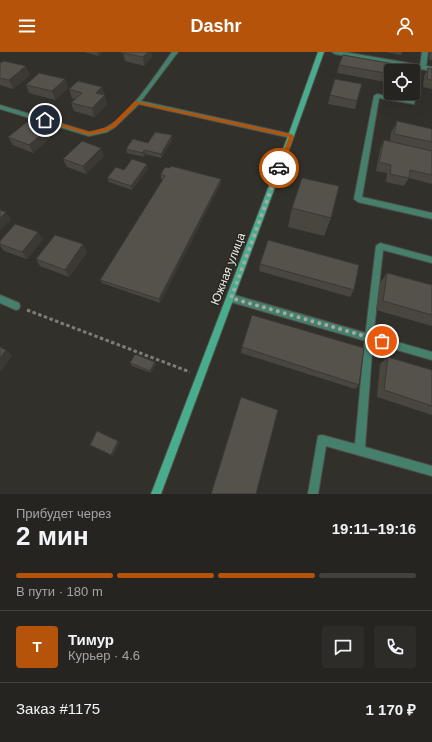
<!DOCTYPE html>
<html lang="ru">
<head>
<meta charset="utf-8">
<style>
  :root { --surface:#262420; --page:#2e2c29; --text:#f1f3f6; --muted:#a4a4a5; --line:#42413e; --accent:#b45309 }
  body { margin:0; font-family:Arial,sans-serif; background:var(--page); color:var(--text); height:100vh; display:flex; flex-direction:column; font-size:15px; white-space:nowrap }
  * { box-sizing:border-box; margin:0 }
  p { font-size:13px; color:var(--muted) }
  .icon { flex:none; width:22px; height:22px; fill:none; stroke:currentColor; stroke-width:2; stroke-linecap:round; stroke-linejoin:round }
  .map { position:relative; height:442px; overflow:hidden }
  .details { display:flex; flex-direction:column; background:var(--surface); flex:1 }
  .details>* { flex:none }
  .tools { position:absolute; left:384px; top:12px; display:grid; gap:8px }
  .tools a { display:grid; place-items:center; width:36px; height:36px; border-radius:4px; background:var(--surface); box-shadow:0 4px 16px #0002,0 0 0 1px var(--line); font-size:20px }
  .pin { position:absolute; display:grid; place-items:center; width:34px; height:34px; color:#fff; margin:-17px; border:2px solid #fff; border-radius:50%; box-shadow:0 1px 4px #0007 }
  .courier { position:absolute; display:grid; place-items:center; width:40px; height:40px; margin:-20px; border:3px solid #b45309; border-radius:50%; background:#fff; color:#222; box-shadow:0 1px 5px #0007 }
  .summary em { font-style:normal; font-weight:700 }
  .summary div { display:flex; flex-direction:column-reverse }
  .summary { display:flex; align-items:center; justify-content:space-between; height:68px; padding:0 16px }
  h1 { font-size:26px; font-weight:700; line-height:30px }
  .bar { display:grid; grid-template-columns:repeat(4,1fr); gap:6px 4px; align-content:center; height:48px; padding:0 16px }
  .bar i { height:5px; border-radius:3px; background:var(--line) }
  .bar .selected { background:var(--accent) }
  .bar p { grid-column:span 4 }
  .line { display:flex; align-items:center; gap:10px; padding:0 16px; border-top:1px solid var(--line) }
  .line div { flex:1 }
  .round { display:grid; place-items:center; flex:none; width:42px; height:42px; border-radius:4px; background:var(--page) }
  header { display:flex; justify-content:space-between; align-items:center; height:52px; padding:0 16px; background:var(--accent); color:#fff; font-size:18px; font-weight:700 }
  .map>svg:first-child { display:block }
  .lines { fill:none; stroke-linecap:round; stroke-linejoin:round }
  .lane-casing { stroke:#4f4e48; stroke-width:2 }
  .street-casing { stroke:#4f4e48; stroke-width:2 }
  .secondary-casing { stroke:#4f4e48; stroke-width:2 }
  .path { stroke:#7e7c77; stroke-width:3; stroke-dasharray:3.5 2.5; stroke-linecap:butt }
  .lane { fill:#45806c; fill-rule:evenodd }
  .street { fill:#45806c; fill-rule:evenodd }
  .secondary { fill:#48ad8d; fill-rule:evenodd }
  .wall { fill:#494640 }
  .shaded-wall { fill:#3c3934 }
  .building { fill:#55514b; stroke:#3c3934 }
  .route { fill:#b45309 }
  .done { stroke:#aaa8a4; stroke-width:4; stroke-dasharray:0 7.2 }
  .labels { text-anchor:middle; stroke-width:3; stroke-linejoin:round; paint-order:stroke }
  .street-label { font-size:12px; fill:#eae9e5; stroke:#282620 }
</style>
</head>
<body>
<header><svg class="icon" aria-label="menu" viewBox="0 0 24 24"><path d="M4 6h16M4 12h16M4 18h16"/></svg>Dashr<svg class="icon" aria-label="person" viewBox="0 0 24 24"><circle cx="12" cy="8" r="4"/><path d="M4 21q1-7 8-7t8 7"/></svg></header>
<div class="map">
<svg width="432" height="442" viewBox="0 0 432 442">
  <rect width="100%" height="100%" fill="#32302a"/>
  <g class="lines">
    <g class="lane-casing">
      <g id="lane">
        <path d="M422,0H428L426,15L423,17L420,15Z"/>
        <path d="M413,13L418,14L416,38L414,39L416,41L414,52L379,46L362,145L432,161V167L358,150L354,147L374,44L377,42L409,49L410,41H413V19H412Z"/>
        <path d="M380,191L432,205V211L383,198L373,286L365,395L432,414V424L326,394L318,442H308L318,384L322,383L355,392L365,286L376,194Z"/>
      </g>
    </g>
    <g class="street-casing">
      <g id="street">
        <path d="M172,0H178L141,49L291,82L294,84L293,85L291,86L139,52L115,75L107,80L89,84L0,57V53L89,80C95,79 102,78 107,75C130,63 157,21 172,0Z"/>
        <path d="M332,0H344L432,15V19L335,2Z"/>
        <path d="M231,242L432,300V308L231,250L228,249L227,246L228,243Z"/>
        <path d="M0,243L19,251L20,254L19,257L16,258L0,251Z"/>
      </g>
    </g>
    <g class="secondary-casing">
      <path id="secondary" d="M318,0H324L294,84L161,442H151L288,84Z"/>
    </g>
    <path class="path" d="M27,258L190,320"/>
    <use href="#lane" class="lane"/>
    <use href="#street" class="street"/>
    <use href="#secondary" class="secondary"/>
  </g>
  <g class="wall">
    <path d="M84,0H103L98,4Z"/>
    <path d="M121,0H151L152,5L144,14L125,9L123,1H121Z"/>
    <path d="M385,0H402L401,3Z"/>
    <path d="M430,0H432V8H429Z"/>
    <path d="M0,11L30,23L13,37L0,33Z"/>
    <path d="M339,13L391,19V31L337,21Z"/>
    <path d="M428,16L432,17V37L423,35L424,24Z"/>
    <path d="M65,27L68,36L55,48L29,41L26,33Z"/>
    <path d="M102,35L107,52L94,65L74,59L71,51L75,47L72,46L69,37Z"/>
    <path d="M330,43L357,49L355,57L328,52Z"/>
    <path d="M397,69L432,77V132L409,126L404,134L386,130L387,121L376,119L380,97L384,88L390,89L391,81Z"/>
    <path d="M172,83V88L161,106L145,102L144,105L127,101L126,97Z"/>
    <path d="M8,85H51L33,101L13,93Z"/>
    <path d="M101,96L104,104L86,122L67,115L63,107Z"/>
    <path d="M148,116L132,138L109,130L107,126L124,118Z"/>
    <path d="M161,122L221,131L160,251L102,231L100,228L163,127H161Z"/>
    <path d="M292,156L331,166L324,184L288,175Z"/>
    <path d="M43,187L27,207L4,199L0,194V189Z"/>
    <path d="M87,200L69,225L40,214L36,207Z"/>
    <path d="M260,212L354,238L350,245L259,219Z"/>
    <path d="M387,221L432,233V274L376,258L380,231Z"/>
    <path d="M242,295L359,333L355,337L241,301Z"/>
    <path d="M388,305L432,318V363L377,345L380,312Z"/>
    <path d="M130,311L156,312L151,321L132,314Z"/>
  </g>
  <g class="shaded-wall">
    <path d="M97,0H103L98,4Z"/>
    <path d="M148,0H151L152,5L144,14L143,5Z"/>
    <path d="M26,14L30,23L13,37L9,28Z"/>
    <path d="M65,27L68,36L55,48L52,39Z"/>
    <path d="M102,35L104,43L96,41Z"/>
    <path d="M105,43L107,52L94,65L92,56Z"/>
    <path d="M47,77L51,85L33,101L29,93Z"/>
    <path d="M172,83V88L161,106V102Z"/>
    <path d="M101,96L104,104L86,122L83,114Z"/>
    <path d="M144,98L145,102L144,105L143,101Z"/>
    <path d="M147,112L148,116L132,138L131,134Z"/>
    <path d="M221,127V131L160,251L159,247Z"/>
    <path d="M6,160L11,168L0,179V166Z"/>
    <path d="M38,180L43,187L27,207L22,200Z"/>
    <path d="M83,192L87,200L69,225L65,218Z"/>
    <path d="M6,298L13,303L0,320V306Z"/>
    <path d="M155,310L156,312L151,321L150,319Z"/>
    <path d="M118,389L120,390L113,404L111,403Z"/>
  </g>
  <g class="building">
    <path d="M124,0H148L143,5L123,1Z"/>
    <path d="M343,3L400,13L399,19H391V22L339,13Z"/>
    <path d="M4,9L26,14L9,28L0,26V11Z"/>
    <path d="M428,16L432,17V28L427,27Z"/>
    <path d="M39,21L65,27L52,39L26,33Z"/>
    <path d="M335,27L362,32L357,49L330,43Z"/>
    <path d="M78,29L102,35L96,41L105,43L92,56L71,51L82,41L69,37Z"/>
    <path d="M397,69L432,77V90L394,82Z"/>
    <path d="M27,70L47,77L29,93L8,85Z"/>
    <path d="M155,80L172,83L161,102L144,98L143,101L126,97L133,87L148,91Z"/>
    <path d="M384,88L432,99V123L410,118L409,126L390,122L391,113L379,110Z"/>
    <path d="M82,89L101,96L83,114L63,107Z"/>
    <path d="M132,107L147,112L131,134L107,126L116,115L124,118Z"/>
    <path d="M171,114L221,127L159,247L100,228L165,124L161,122L165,115L170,116Z"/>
    <path d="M302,126L339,134L331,166L292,156Z"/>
    <path d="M0,158L6,160L0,166Z"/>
    <path d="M15,172L38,180L22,200L0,192V189Z"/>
    <path d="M55,183L83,192L65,218L36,207Z"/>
    <path d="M268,188L359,213L354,238L260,212Z"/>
    <path d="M387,221L432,233V263L383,249Z"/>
    <path d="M252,263L364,296L359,333L242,295Z"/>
    <path d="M0,295L6,298L0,306Z"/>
    <path d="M135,302L155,310L150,319L130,311Z"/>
    <path d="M388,305L432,318V354L384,338Z"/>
    <path d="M241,345L278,358L256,442H211Z"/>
    <path d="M97,379L118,389L111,403L90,393Z"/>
  </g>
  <path class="route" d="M135,49L291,82L294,84L282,116L279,117L277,116L289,85L138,52L114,76L103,80L89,83L42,68L45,67L90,80L110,74Z"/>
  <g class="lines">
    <path class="done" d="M279,116L231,246L382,289"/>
  </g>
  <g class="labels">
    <g class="street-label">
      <text transform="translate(228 217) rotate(-69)" y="4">Южная улица</text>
    </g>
  </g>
</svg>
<div class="tools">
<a><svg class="icon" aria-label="locate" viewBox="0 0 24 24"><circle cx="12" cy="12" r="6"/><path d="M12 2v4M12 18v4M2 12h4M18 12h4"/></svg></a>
</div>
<div class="pin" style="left:382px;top:289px;background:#ea580c"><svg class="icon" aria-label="bag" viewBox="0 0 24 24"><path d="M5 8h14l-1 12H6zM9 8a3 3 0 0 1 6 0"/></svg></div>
<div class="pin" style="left:45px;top:68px;background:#1f2937"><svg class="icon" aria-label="home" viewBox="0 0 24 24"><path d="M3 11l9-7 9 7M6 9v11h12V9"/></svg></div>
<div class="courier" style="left:279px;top:116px"><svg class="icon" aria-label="car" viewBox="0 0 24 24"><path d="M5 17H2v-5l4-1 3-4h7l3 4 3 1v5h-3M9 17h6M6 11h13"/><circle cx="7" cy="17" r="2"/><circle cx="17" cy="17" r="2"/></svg></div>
</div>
<section class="details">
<div class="summary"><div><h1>2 мин</h1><p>Прибудет через</p></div><em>19:11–19:16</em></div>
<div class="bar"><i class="selected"></i><i class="selected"></i><i class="selected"></i><i></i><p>В пути · 180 m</p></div>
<div class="line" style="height:72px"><b class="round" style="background:var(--accent);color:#fff">Т</b><div><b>Тимур</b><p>Курьер · 4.6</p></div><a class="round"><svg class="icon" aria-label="chat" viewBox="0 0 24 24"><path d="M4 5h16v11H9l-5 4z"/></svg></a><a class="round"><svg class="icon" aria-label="phone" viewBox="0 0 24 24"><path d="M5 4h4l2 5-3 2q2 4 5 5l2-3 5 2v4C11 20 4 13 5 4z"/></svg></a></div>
<div class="line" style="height:52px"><div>Заказ #1175</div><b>1 170 ₽</b></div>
</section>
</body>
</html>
